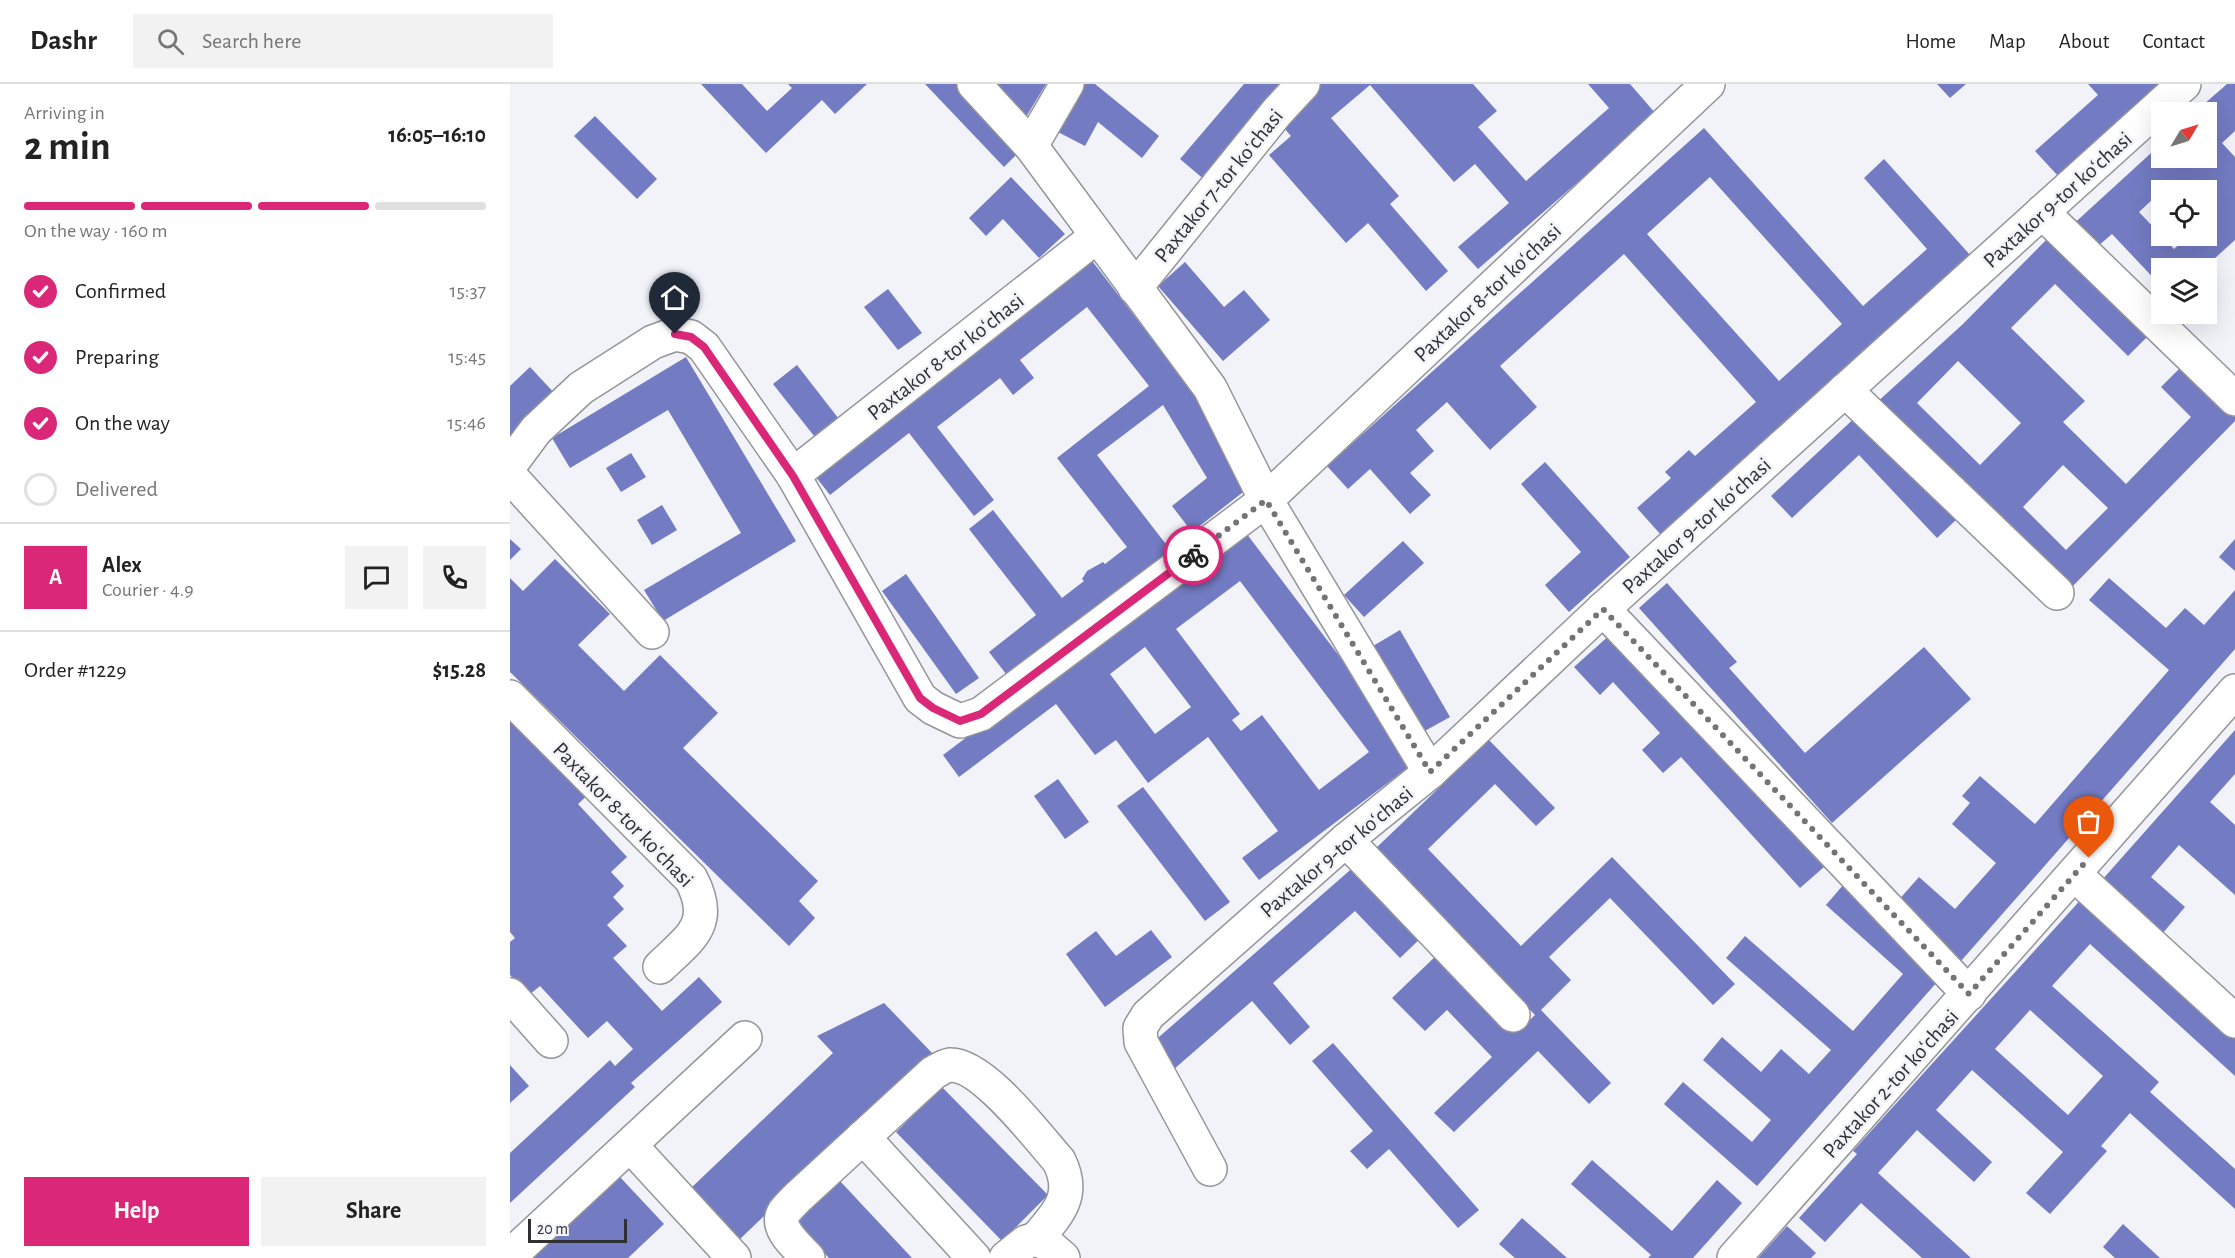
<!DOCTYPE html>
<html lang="en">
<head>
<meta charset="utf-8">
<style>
  :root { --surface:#fff; --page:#f2f2f2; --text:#222; --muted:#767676; --line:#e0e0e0; --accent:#db2777 }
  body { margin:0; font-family:"Alegreya Sans",sans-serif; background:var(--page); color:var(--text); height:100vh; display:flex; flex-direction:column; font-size:22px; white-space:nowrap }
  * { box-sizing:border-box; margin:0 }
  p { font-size:20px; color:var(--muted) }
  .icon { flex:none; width:33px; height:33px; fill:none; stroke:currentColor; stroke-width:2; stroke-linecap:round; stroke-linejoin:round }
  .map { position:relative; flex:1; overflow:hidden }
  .side { display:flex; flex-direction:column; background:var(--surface); width:510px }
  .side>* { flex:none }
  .needle { width:39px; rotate:52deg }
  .controls { position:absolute; left:1641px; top:18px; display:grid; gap:12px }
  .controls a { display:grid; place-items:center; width:66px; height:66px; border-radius:0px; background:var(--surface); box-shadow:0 6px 24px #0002; font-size:30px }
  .scale { position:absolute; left:18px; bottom:15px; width:99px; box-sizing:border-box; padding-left:6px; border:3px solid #303032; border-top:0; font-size:16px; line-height:21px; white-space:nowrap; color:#303032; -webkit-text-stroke:4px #f2f3f9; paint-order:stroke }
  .pin { position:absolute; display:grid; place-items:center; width:51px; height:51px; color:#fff; margin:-62px -26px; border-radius:50% 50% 50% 0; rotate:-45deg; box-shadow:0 0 6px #0007 }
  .pin .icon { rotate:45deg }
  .courier { position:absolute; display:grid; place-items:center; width:60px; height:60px; margin:-30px; border:4px solid #db2777; border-radius:50%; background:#fff; color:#222; box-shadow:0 2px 8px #0007 }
  .headline em { font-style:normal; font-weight:700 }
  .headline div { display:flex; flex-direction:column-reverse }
  .headline { display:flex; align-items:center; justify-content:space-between; height:102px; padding:0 24px }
  h1 { font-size:39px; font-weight:700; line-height:45px }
  .bar { display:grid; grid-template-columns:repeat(4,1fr); gap:9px 6px; align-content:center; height:72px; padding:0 24px }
  .bar i { height:8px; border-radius:4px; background:var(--line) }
  .bar .on { background:var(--accent) }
  .bar p { grid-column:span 4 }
  .line { display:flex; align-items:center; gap:15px; padding:0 24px; border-top:2px solid var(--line) }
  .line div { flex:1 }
  .round { display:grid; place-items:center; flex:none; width:63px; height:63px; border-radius:0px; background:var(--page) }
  ol { padding:0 24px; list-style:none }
  li { display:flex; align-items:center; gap:18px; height:66px }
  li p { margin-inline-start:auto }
  li .icon { padding:6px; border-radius:50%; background:var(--accent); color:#fff; stroke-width:4 }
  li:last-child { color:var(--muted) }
  li i { width:33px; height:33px; border:3px solid var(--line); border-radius:50% }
  .cta { display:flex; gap:12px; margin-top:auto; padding:12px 24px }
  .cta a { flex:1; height:69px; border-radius:0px; background:var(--accent); color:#fff; font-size:24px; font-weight:700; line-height:69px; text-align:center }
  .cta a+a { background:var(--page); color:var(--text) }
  header { display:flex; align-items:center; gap:36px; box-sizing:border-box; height:84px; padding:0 30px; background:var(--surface); border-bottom:2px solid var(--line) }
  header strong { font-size:28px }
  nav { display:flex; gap:33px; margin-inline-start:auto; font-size:21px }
  .search { width:420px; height:54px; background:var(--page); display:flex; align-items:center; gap:15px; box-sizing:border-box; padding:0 21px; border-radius:0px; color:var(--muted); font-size:22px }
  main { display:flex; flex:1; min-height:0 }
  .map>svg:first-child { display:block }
  .building { fill:#737bc2; fill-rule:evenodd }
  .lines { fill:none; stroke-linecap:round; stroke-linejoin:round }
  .minor-casing { stroke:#94959a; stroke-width:36 }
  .minor { stroke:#fff; stroke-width:33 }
  .done { stroke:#747478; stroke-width:6; stroke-dasharray:0 10.8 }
  .route { stroke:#db2777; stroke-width:8 }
  .labels { text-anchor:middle; stroke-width:5; stroke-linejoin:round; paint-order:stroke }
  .street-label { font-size:22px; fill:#303032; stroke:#f2f3f9 }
</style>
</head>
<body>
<header>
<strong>Dashr</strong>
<div class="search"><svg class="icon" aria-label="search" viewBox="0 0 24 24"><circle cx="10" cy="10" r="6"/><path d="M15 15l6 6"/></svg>Search here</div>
<nav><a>Home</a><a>Map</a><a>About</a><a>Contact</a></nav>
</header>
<main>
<section class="side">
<div class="headline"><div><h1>2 min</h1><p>Arriving in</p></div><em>16:05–16:10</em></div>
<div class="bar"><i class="on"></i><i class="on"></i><i class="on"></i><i></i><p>On the way · 160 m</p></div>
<ol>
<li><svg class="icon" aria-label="check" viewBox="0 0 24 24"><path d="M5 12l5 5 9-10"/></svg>Confirmed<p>15:37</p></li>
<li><svg class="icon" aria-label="check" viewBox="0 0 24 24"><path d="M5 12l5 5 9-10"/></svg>Preparing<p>15:45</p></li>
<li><svg class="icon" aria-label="check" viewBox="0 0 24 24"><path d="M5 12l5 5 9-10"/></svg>On the way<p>15:46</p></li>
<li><i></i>Delivered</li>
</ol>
<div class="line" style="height:108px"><b class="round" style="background:var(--accent);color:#fff">A</b><div><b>Alex</b><p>Courier · 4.9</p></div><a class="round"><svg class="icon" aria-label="chat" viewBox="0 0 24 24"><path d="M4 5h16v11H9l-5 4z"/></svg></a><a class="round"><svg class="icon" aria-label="phone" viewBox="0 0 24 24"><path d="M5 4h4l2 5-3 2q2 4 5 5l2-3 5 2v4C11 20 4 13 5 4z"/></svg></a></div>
<div class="line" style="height:78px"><div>Order #1229</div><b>$15.28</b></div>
<div class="cta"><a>Help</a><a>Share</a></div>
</section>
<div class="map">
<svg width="1725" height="1174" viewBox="0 0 1725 1174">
  <rect width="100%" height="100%" fill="#f2f3f9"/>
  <g class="building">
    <path d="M191,0H232L257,27L282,4L278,0H357L325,30L312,16L256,69Z"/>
    <path d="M415,0H454L514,63L494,83Z"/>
    <path d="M487,0H536L516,33Z"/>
    <path d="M567,0H585L649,52L632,74L588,38L575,62L544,46Z"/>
    <path d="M734,0H778L696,97L670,75Z"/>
    <path d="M804,0H963L987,27L968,43L1016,97L1099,24L1078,0H1120L1146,30L968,185L948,163L999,119L965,80L944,98L860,1L821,34L889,112L880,120L938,187L916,207L858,139L836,159L759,71L781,52L765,34Z"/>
    <path d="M1427,0H1456L1440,14Z"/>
    <path d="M1578,0H1652L1549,93L1525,67L1588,11Z"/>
    <path d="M1717,0H1725V47L1712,59L1725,73V156L1694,184H1652V203L1602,150L1580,169L1558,145L1652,59V74H1696V28H1685ZM1656,103L1659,106H1696V152H1679L1664,165L1629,128Z"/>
    <path d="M85,32L147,95L127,115L64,52Z"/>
    <path d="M1194,44L1353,222L1417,165L1354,94L1374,75L1461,172L1151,451L1127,424L1161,394L1155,388L1179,366L1185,372L1246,318L1114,170L990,282L1027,323L980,366L937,318L906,346L924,367L900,389L921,411L900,430L860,385L838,405L817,382ZM1200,93L1332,240L1269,297L1137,150Z"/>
    <path d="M501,93L555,150L529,174L493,135L476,152L459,134Z"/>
    <path d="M1542,150L1642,248L1618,272L1545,200L1501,244L1575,317L1553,338L1616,400L1681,333L1651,303L1675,279L1725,328V337L1557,508L1365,320L1453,240ZM1448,277L1511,339L1470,381L1407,319ZM1553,381L1598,424L1556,466L1513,423Z"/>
    <path d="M579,173L664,283L669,279L737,405L682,448L662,422L697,394L653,321L587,371L662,468L500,595L479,568L526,531L459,445L483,426L552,514L574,497L572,495L577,487L593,478L595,480L617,463L547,374L639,302L577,223L510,276L524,294L503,311L490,294L427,343L484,416L464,432L399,349L320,411L302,388Z"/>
    <path d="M675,178L714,223L734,206L760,236L713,277L648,202Z"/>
    <path d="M378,205L412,249L388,266L354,223Z"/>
    <path d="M176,273L286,457L153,537L134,506L231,449L158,326L60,384L42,354Z"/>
    <path d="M287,281L332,339L308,357L263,300Z"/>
    <path d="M20,283L47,312L2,354L0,352V302Z"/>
    <path d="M1351,328L1449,433L1427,454L1349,371L1282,434L1261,412Z"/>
    <path d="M121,369L136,393L111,408L96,384Z"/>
    <path d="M1035,378L1120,473L1059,528L1035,501L1071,468L1011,400Z"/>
    <path d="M152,421L167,446L142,461L127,436Z"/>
    <path d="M733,445L908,676L749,796L732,774L768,747L698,653L638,699L606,656L585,671L546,620L449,693L433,671ZM730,497L859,668L809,706L752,631L731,647L722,636L730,630L666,545ZM635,563L681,623L645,650L600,590Z"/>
    <path d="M0,455L11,465L0,476Z"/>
    <path d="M1725,455V487L1709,473Z"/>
    <path d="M893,457L914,479L854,533L834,511Z"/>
    <path d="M45,475L100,530L68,561L114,607L150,571L208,629L173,664L308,797L289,817L305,834L279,862L0,588V494L13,507Z"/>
    <path d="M396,490L469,594L446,610L372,507Z"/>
    <path d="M1599,494L1656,544L1675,524L1694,541L1725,506V565L1451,877L1386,819L1409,793L1445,825L1486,779L1442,740L1460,719L1452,712L1470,692L1525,740L1659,586L1579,516Z"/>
    <path d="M1157,499L1227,578L1219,584L1295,669L1414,563L1461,615L1322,739L1129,524Z"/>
    <path d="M890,546L940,633L913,648L863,562Z"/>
    <path d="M1102,549L1314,783L1290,804L1171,673L1153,689L1132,666L1150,649L1103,598L1090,611L1064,583Z"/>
    <path d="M0,623L80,709L68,720L117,773L101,788L114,802L103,813L114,825L97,841L117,862L103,874L152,927L189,893L212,918L121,999L125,1003L0,1119V1069L100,976L105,982L123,965L97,937L78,954L30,902L19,911L0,891V858L5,854L0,848Z"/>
    <path d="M1725,646V690L1700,718L1725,741V811L1669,761L1641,793L1675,823L1652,850L1592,796Z"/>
    <path d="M979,656L1045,724L1026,742L985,700L918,765L1011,862L1102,773L1225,900L1203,921L1100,814L1039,873L1061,896L1031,926L1101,999L1079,1020L1028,967L944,1048L924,1029L982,973L937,926L915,947L882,914L930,868L1007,948L1025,931L865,765Z"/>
    <path d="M548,695L579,738L555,755L524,712Z"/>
    <path d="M633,703L720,818L695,837L607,722Z"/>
    <path d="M846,781L914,851L890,874L845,827L763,899L800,943L780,961L742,917L663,986L641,960Z"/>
    <path d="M1334,800L1435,889L1247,1102L1154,1020L1173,998L1242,1058L1261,1036L1193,976L1212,953L1251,988L1271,965L1299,990L1321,966L1216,874L1235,852L1343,947L1393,890L1316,821Z"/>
    <path d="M1575,811L1725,947V992L1580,860L1542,902L1649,998L1640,1008L1725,1085V1125L1620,1029L1591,1062L1597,1067L1540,1130L1516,1109L1553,1068L1462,986L1426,1026L1482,1078L1464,1098L1407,1046L1368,1089L1461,1174H1412L1351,1119L1315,1158L1289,1134L1347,1070L1343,1067ZM1520,926L1593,992L1558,1031L1485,965Z"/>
    <path d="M641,846L662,873L595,923L556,870L586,847L606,872Z"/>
    <path d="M374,919L423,970L230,1155L181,1104L323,969L307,952Z"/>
    <path d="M823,959L969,1126L948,1144L879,1065L857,1085L840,1067L863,1047L802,977Z"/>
    <path d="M0,981L19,1002L0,1019Z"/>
    <path d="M432,1003L538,1111L492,1157L386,1048Z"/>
    <path d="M1082,1076L1162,1147L1207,1096L1232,1119L1183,1174H1138L1141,1171L1061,1100Z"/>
    <path d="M109,1092L154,1140L118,1174H22Z"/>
    <path d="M329,1096L402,1174H319L285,1138Z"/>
    <path d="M1012,1134L1057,1174H1005L989,1160Z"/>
    <path d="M1613,1140L1650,1174H1605L1593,1163Z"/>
    <path d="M1277,1142L1306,1169L1301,1174H1248Z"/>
  </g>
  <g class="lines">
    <g class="minor-casing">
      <g id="minor">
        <path d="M464,0L521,62L700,304L756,416L920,688"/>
        <path d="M521,62L557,0"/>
        <path d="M1532,128L1725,315"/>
        <path d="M625,204L767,28L793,0"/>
        <path d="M1335,306L1547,509"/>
        <path d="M0,381L26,346L71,304L143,258L165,250L181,253L194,263L283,391L410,614L423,624L450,637L471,630L756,416L1198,0"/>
        <path d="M283,391L587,152"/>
        <path d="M0,392L142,548"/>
        <path d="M1093,525L1459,910"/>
        <path d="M0,613L181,795C205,840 180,854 150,883"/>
        <path d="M836,756L1003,931"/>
        <path d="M1564,790L1725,937"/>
        <path d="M0,911L41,957"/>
        <path d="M353,1053L464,1174"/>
        <path d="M120,1061L224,1174"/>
        <path d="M700,1085L631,958L630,944L638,931L836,756L920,688L1093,525L1674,0"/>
        <path d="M0,1172L235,954"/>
        <path d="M298,1174C288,1163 264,1144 274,1128C278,1123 283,1118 288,1113L423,989C428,986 434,982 440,981C473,980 527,1052 549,1077C566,1111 549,1129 526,1155"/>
        <path d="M496,1174L516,1158L526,1155L537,1160L553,1174"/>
        <path d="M1224,1174L1725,607"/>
      </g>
    </g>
    <use href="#minor" class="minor"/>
  </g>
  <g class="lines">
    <path class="done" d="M683,471L756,416L920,688L1093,525L1459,910L1579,774"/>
    <path class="route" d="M165,250L181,253L194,263L283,392L410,614L423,624L450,637L471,630L683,471"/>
  </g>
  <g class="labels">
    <g class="street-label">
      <text transform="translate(708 101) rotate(-51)" y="8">Paxtakor 7-tor koʻchasi</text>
      <text transform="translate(1547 115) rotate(-42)" y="8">Paxtakor 9-tor koʻchasi</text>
      <text transform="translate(977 208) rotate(-43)" y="8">Paxtakor 8-tor koʻchasi</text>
      <text transform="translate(435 272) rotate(-38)" y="8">Paxtakor 8-tor koʻchasi</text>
      <text transform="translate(1186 441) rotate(-42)" y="8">Paxtakor 9-tor koʻchasi</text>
      <text transform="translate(114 730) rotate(46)" y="8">Paxtakor 8-tor koʻchasi</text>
      <text transform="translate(826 767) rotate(-40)" y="8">Paxtakor 9-tor koʻchasi</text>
      <text transform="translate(1380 999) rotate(-48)" y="8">Paxtakor 2-tor koʻchasi</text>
    </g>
  </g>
</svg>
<div class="controls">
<a><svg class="needle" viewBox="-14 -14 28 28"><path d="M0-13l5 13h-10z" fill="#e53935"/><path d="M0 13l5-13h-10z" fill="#767676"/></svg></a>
<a><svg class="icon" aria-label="locate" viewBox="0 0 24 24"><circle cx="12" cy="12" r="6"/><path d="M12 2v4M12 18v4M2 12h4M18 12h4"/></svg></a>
<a><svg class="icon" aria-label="layers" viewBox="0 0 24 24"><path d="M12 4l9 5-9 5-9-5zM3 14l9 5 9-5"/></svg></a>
</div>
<div class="scale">20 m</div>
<div class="pin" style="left:1579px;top:774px;background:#ea580c"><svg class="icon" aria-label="bag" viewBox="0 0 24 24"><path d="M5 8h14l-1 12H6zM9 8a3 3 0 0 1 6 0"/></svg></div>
<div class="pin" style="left:165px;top:250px;background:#1f2937"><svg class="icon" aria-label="home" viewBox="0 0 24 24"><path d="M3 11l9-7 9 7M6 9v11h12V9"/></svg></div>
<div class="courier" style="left:683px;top:471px"><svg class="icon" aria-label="bike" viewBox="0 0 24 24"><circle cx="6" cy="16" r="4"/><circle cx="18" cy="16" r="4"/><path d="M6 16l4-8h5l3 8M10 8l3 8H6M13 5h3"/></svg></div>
</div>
</main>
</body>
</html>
